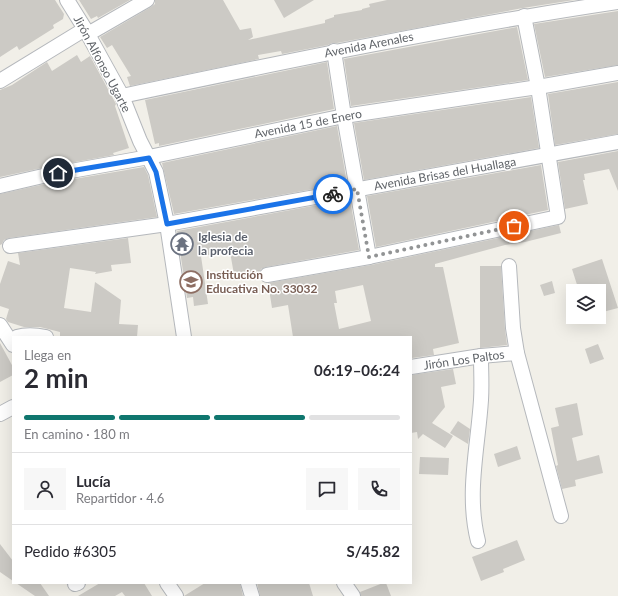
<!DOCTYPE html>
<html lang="es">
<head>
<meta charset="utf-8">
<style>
  :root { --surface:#fff; --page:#f7f7f7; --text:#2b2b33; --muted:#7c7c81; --line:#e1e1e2; --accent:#0f766e }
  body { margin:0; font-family:Lato,sans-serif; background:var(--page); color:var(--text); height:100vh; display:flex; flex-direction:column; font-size:15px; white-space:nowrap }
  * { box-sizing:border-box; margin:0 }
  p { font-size:13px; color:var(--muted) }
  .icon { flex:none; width:22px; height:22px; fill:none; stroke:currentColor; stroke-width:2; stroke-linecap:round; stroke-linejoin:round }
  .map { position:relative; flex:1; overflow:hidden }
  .details { position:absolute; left:12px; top:336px; width:400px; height:248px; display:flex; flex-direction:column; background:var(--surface); border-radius:0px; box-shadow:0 4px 16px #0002 }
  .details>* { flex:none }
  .buttons { position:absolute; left:566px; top:284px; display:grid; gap:8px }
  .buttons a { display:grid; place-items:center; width:40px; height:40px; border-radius:0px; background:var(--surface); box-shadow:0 4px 16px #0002; font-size:20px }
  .pin { position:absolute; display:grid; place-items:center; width:34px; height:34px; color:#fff; margin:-17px; border:2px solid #fff; border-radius:50%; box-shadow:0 1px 4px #0007 }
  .courier { position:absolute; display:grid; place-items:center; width:40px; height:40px; margin:-20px; border:3px solid #1a73e8; border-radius:50%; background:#fff; color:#222; box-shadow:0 1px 5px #0007 }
  .overview em { font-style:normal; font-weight:700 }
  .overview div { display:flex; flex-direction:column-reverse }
  .overview { display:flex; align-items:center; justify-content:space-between; height:68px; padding:0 12px }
  h1 { font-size:26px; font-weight:700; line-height:30px }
  .bar { display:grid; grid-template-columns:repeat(4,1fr); gap:6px 4px; align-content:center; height:48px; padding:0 12px }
  .bar i { height:5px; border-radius:3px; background:var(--line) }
  .bar .selected { background:var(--accent) }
  .bar p { grid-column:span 4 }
  .line { display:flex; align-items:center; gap:10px; padding:0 12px; border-top:1px solid var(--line) }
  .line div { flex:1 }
  .round { display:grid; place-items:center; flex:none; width:42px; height:42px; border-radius:0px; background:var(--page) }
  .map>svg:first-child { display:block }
  .building { fill:#cccac5; fill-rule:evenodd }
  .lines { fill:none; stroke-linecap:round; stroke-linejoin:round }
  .minor-casing { stroke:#b5b8bc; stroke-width:16 }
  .minor { stroke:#fff; stroke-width:14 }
  .done { stroke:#929495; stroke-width:4; stroke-dasharray:0 7.2 }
  .route { stroke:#1a73e8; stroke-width:5 }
  .labels { text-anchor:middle; stroke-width:3; stroke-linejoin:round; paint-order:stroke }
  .street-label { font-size:12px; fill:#5f6368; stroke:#fff }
  .worship-label { font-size:12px; font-weight:bold; fill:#5b616d; stroke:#fff; text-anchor:start }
  .education-label { font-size:12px; font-weight:bold; fill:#785e54; stroke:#fff; text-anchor:start }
</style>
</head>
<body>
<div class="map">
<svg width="618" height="596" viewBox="0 0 618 596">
  <rect width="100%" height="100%" fill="#f1efe8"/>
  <g class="building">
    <path d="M0,0H55L64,14L63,19L53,25L54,28L19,50L17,46L0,57Z"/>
    <path d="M79,0H130L98,18L97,16L91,19Z"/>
    <path d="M155,0H223L240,30L251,28L253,37L248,40L325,23V20L334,17V15L362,10V9L370,7L369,4L387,0H574L523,8L337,43H332L328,45L282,54L281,51L258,55L259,59L130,86L127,77L131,76L112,45L107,48L100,37L151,7L155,4Z"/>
    <path d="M274,0H314L284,18Z"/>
    <path d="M618,11V65L545,77L534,24Z"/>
    <path d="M517,27L528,80L351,106L344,59Z"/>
    <path d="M77,55L81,62L90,56L116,104L115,106L129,148L113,153L114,155L42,168L0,177V90L12,85L47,62L52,71Z"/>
    <path d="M327,62L334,109L159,146V143L155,144L145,100Z"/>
    <path d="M618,82V134L555,145L548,94Z"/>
    <path d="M531,97L539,148L364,180L354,123Z"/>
    <path d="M337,126L347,183L174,214L162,163Z"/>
    <path d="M618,151V191L609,169L584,174L585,180H583L588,204L565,209L558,162Z"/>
    <path d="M541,165L548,210L376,247L367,196Z"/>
    <path d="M144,167L148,175L157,217L9,238L4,240L2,244L0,245V194L45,184Z"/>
    <path d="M350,199L359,250L266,267L261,269L259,276L235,280L230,252L201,256L208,304L194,306L193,297L187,298L177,231Z"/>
    <path d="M559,225L561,233L525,242L505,245L435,264V267H443L459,343L433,349L434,355L412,358L411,337H293L288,305L272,308L268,283L371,265ZM363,285L371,321L339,329L334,303H337L335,291Z"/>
    <path d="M128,238L131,263L111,265L112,271L95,274L96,272L70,268L64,308L91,312L95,282L121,300L119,324L138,325L137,337H60V332L40,327H24L8,322L6,319L9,309L0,306V284L8,261L20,265L18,253Z"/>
    <path d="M602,259L618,308L599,313V291H579L572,269Z"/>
    <path d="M480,266H501L505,329L507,345L480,348Z"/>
    <path d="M552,281L555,293L544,296L540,285Z"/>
    <path d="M0,343L13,367V375L0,382Z"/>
    <path d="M598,344L604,359L590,364L585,349Z"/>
    <path d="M453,369L456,384L441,387L445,407L432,423L453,436L445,448L423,434L418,439L417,432L411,433V375Z"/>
    <path d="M577,403L583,435L572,438L577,461L599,455L603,473L575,480L576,486L562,489L556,466L558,465L551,428L559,426L555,408Z"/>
    <path d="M458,421L470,429L468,444L450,433Z"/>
    <path d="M517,446L521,459L498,467L494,454Z"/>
    <path d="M420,457L449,458L448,475L419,474Z"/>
    <path d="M517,540L525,560L503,569L504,572L481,581L472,557Z"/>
    <path d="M0,544L13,561V581L0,572Z"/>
    <path d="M16,583H40L49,596H35Z"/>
    <path d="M100,583H144L152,596H125L122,592L115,596H78Z"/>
    <path d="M205,583H240L243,596H184Z"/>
    <path d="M257,583H309L313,596H260Z"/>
    <path d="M383,583H386L391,596H361L360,592Z"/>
  </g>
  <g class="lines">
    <g class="minor-casing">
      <g id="minor">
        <path d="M67,0L85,29L122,96L140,141L156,172L167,224L184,337"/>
        <path d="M88,34L147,0"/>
        <path d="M334,51L344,116L369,257"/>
        <path d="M0,81L85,29"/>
        <path d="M122,96C287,61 451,27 618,2"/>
        <path d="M0,186L43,176L149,157L344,116L538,87L618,73"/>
        <path d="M10,246L167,224L618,142"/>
        <path d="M509,266L513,328L517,353L561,516"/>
        <path d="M267,275L369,257L558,217L538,87L524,16"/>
        <path d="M0,325L13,345"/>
        <path d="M17,337C27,334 36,335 46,337"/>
        <path d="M411,367L481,356L517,353"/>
        <path d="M0,414L13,407"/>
        <path d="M478,541C466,494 478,447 481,400C482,385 481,371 481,356"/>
        <path d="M167,583L176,596"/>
        <path d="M248,583L252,596"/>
        <path d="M344,583L353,596"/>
        <path d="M75,584L78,583"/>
      </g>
    </g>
    <use href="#minor" class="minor"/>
  </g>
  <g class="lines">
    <path class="done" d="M333,194L357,189L369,257L514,226"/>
    <path class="route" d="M58,173L149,158L156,172L167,224L333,194"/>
  </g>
  <defs>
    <g id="temple-ring" transform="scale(1.15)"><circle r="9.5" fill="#fff" stroke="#6b7280" stroke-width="1.5"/><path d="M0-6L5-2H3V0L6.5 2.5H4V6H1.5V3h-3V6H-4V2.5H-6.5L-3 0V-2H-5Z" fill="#6b7280"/></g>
    <g id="school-ring" transform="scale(1.15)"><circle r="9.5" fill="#fff" stroke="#8d6e63" stroke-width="1.5"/><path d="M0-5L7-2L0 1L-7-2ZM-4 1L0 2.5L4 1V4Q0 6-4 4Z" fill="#8d6e63"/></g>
  </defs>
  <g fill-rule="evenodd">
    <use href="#temple-ring" x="182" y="244"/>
    <use href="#school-ring" x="191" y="282"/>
  </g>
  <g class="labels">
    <g class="street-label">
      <text transform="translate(369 45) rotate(-11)" y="4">Avenida Arenales</text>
      <text transform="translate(102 64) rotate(62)" y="4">Jirón Alfonso Ugarte</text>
      <text transform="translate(308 124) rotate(-11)" y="4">Avenida 15 de Enero</text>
      <text transform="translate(445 174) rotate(-10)" y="4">Avenida Brisas del Huallaga</text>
      <text transform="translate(464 360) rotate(-8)" y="4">Jirón Los Paltos</text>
    </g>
    <g class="worship-label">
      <text x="198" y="241">Iglesia de<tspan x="198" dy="14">la profecia</tspan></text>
    </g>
    <g class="education-label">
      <text x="206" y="279">Institución<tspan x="206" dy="14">Educativa No. 33032</tspan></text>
    </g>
  </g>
</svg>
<div class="buttons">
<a><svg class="icon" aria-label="layers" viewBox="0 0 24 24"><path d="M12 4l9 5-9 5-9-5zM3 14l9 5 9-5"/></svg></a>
</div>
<div class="pin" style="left:514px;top:226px;background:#ea580c"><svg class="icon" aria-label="bag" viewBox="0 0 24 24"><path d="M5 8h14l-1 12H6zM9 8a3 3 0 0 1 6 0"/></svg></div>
<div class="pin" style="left:58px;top:173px;background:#1f2937"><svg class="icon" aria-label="home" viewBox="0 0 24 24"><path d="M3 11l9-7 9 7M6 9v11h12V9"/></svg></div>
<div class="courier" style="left:333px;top:194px"><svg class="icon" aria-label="bike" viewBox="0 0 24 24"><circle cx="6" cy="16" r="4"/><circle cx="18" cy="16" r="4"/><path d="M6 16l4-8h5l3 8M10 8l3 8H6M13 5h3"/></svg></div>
<section class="details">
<div class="overview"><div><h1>2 min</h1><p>Llega en</p></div><em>06:19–06:24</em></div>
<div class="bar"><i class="selected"></i><i class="selected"></i><i class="selected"></i><i></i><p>En camino · 180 m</p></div>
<div class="line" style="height:72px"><a class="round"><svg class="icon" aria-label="person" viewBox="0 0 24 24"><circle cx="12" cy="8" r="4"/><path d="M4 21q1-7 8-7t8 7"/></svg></a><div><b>Lucía</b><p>Repartidor · 4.6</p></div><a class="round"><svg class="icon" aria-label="chat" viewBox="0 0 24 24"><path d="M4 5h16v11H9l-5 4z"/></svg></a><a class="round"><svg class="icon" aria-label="phone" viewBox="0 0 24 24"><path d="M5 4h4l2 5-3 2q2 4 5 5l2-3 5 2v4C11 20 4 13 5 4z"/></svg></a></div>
<div class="line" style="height:52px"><div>Pedido #6305</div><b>S/45.82</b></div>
</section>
</div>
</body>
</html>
